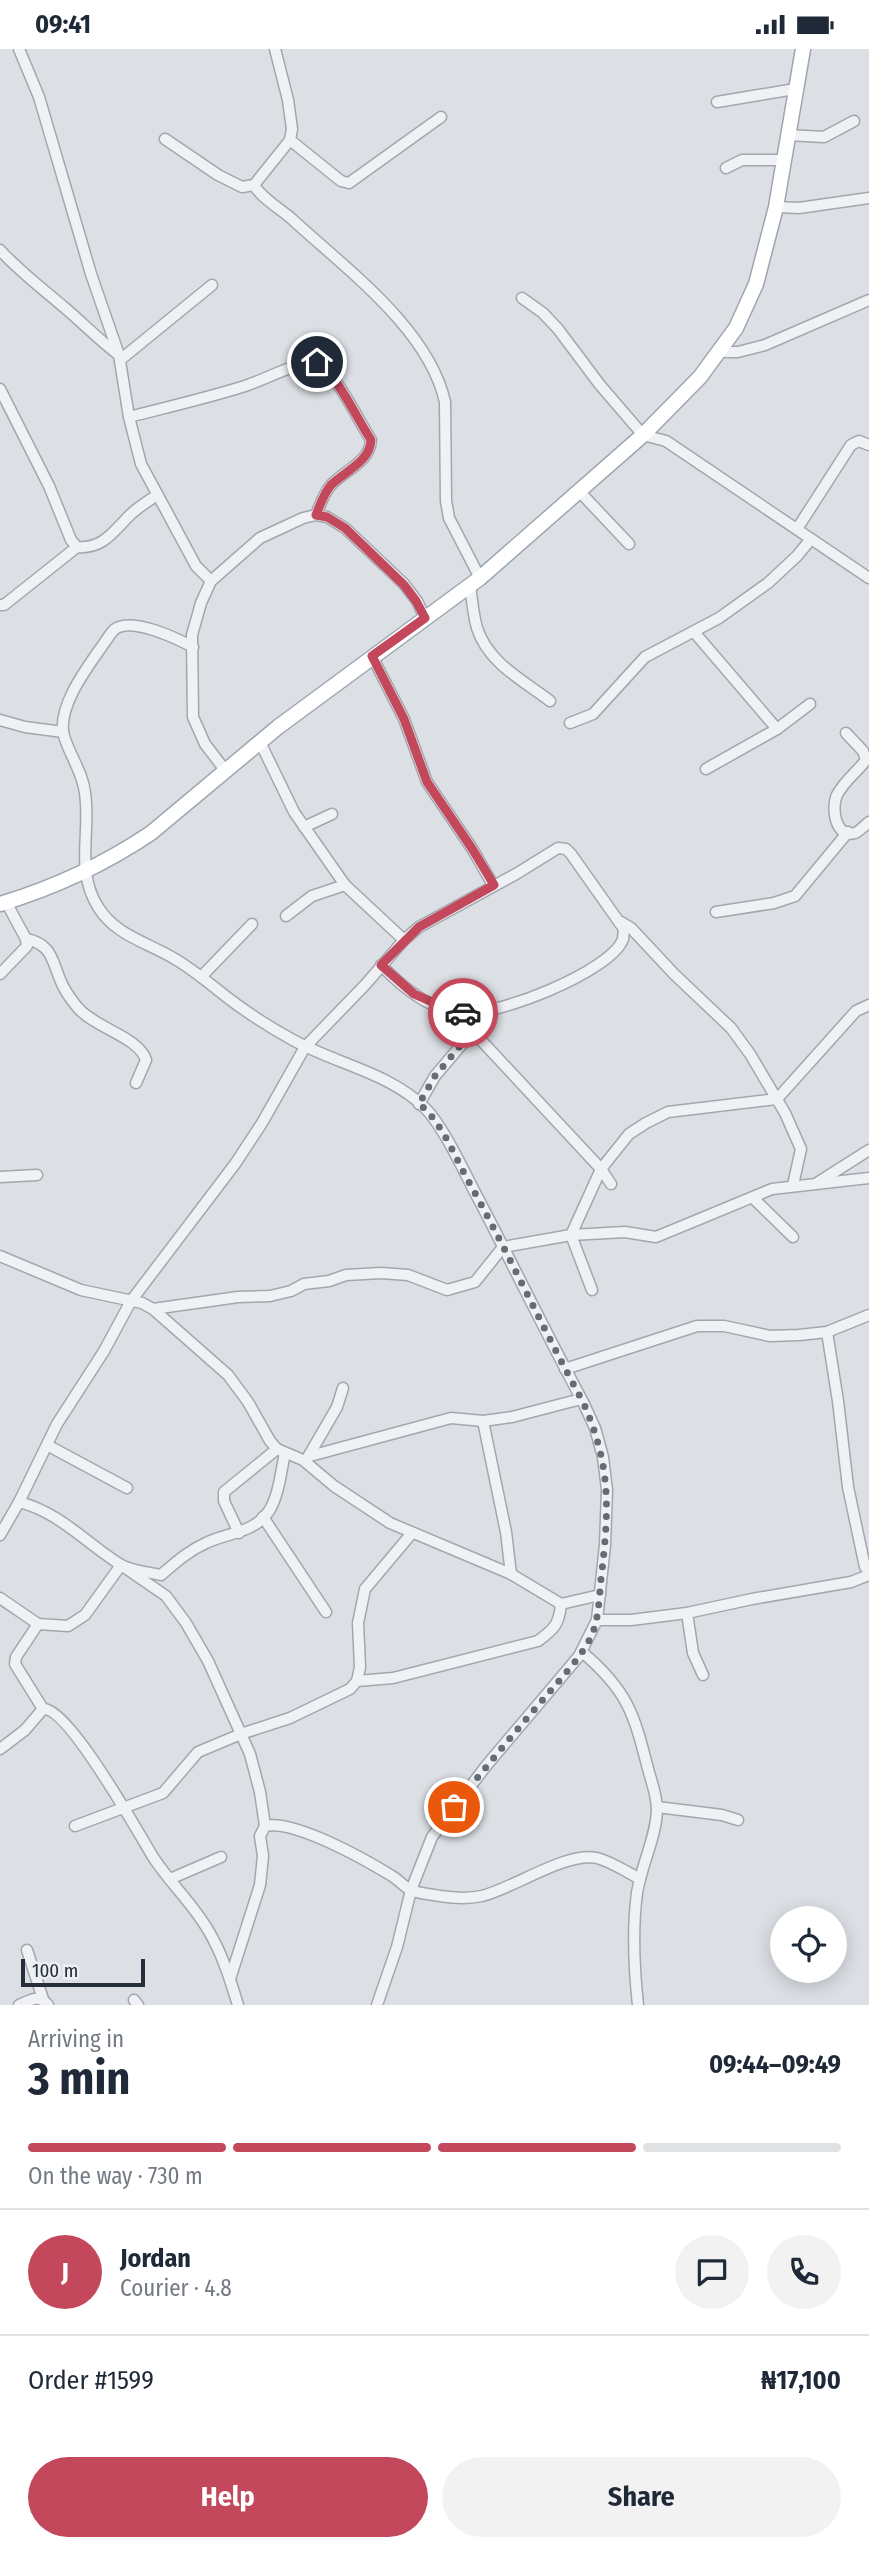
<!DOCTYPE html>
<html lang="en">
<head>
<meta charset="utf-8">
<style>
  :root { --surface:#fff; --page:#f2f2f3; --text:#1f2937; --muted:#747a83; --line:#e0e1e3; --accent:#c4485c }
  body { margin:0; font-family:"Fira Sans Condensed",sans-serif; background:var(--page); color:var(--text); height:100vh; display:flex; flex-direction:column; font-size:26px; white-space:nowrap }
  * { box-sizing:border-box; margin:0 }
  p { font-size:23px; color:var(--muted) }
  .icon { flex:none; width:38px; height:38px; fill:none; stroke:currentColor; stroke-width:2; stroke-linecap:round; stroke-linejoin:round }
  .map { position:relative; height:1956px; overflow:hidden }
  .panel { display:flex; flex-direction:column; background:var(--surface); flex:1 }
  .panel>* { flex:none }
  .buttons { position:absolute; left:770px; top:1857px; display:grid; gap:14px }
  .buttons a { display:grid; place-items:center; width:77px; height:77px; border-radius:50%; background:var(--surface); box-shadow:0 4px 18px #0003; font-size:35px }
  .scale { position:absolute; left:21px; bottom:18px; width:124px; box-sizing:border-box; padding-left:7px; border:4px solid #272e3b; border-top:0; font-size:19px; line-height:24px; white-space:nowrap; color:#272e3b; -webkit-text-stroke:5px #ebeff3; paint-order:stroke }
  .pin { position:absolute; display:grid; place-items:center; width:60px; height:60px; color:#fff; margin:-30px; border:4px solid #fff; border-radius:50%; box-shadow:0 2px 7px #0007 }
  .courier { position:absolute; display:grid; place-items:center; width:70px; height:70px; margin:-35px; border:5px solid #c4485c; border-radius:50%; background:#fff; color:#222; box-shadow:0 2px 9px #0007 }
  .summary em { font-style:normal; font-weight:700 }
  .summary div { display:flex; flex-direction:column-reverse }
  .summary { display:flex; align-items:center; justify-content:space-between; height:119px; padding:0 28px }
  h1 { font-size:46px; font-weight:700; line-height:52px }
  .bar { display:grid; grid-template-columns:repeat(4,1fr); gap:10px 7px; align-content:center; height:84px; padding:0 28px }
  .bar i { height:9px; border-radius:5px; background:var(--line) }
  .bar .active { background:var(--accent) }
  .bar p { grid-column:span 4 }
  .line { display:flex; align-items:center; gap:18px; padding:0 28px; border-top:2px solid var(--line) }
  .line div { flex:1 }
  .round { display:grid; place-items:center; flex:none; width:74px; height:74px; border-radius:37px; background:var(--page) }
  .action { display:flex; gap:14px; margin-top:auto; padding:14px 28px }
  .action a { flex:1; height:80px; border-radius:42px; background:var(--accent); color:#fff; font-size:28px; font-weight:700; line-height:80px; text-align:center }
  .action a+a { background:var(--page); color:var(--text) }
  .status { display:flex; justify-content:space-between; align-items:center; height:49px; padding:0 35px; background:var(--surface); direction:ltr }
  .status svg { height:19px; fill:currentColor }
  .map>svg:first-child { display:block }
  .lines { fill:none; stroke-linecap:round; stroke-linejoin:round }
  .minor-casing { stroke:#a2a7af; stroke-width:13 }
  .major-casing { stroke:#9da5b0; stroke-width:17 }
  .minor { stroke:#eff1f4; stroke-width:10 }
  .major { stroke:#fff; stroke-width:14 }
  .done { stroke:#666c76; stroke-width:7; stroke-dasharray:0 12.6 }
  .route { stroke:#c4485c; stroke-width:9 }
</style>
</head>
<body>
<div class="status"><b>09:41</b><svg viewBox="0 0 49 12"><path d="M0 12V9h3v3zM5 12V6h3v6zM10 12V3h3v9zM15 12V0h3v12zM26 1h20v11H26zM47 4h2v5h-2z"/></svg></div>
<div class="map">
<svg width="869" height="1956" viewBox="0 0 869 1956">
  <rect width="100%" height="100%" fill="#dce0e5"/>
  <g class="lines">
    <g class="minor-casing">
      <g id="minor">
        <path d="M19,0L39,48L91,225L119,306L129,368L141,415L196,517L211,532"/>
        <path d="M717,53L795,40"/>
        <path d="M787,86L824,88L854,72"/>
        <path d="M165,90L218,126L242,138L254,136L290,91L292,80L288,51L275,0"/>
        <path d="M290,91L341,132L349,134L441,68"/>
        <path d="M726,119L742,111H783"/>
        <path d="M254,136C262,150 281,160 293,171C346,220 429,280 445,353L446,452L449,469L480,529"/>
        <path d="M776,158L799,159L869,149"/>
        <path d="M0,201C20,223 43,240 65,259C84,275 100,292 119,306"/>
        <path d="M522,249L543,264L558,280L600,336L643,386L666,392L869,529"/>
        <path d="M719,303H738L765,296L869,251"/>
        <path d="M120,311L212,236"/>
        <path d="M0,340L49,437L71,491L77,498C103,500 113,483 129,467C138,458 147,453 157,446"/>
        <path d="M129,368C168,358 207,349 245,337C266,330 297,313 317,313C339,329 356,367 371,391C370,413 345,421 331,436C324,444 320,456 316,466"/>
        <path d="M580,443L629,495"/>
        <path d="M797,480L851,396L859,392L869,396"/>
        <path d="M470,536C472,550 473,565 477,579C488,614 524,632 550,652"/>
        <path d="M0,556H4L77,498"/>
        <path d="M694,583L777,680L706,720"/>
        <path d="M193,598C176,589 132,568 115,580C111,583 108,589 105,593C89,616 56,658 64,687C70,707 83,724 85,744C91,784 75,821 98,858C116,887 147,893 175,910C194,921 211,936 228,949C249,965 271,979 293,991C336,1015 391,1024 426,1060C445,1080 465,1125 479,1151C514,1218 547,1286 583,1353L595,1379L603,1408L607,1441L605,1496L597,1571L579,1607L486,1717L432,1788L411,1841L397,1898L377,1956"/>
        <path d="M372,607L404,670L427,733L473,801L493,836"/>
        <path d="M0,671L25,678L63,683"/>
        <path d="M570,674L593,665L645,608L719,569L768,534L797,507L811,490"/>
        <path d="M777,680L810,655"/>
        <path d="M846,684L863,702L866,711C857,723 844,732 837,746C831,758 835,790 855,784C860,782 865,776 869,773"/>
        <path d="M260,693L294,763L345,836"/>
        <path d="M225,721L205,695L193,668L192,586L201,554L211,532L260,489L303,469L316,466L327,468L345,479L404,535L417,552L425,569"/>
        <path d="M304,778L332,765"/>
        <path d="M716,863L774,854L795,847L848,783"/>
        <path d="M286,867L312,847L345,836L404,891"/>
        <path d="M621,873L631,879L674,925L731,979L750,1005L785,1064L801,1100L793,1136"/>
        <path d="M26,890C54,895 52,915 63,937C67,945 73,953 78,959C95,979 139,988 146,1011L136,1034"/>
        <path d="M0,925L27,897L26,890L6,853"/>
        <path d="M201,928L252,875"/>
        <path d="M467,964L479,989L601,1120L611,1135"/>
        <path d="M419,1055L435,1027L491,961"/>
        <path d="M0,1128L37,1126"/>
        <path d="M817,1134L869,1101"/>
        <path d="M753,1149L793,1188"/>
        <path d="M0,1207L81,1241L142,1254L153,1260L228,1326L248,1353L270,1392L277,1400L303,1411L334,1437L390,1474L511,1525L561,1555L600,1546"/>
        <path d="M592,1241L571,1186L601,1120L629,1085L646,1074L668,1063L777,1050L856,962L869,956"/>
        <path d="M153,1260L238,1248L270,1247L291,1242L304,1235L329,1232L346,1226L381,1224L408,1226L447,1241L475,1233L503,1198L571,1186L625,1183L656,1188L772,1140L869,1129"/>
        <path d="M827,1283L838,1352L848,1438L865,1518L869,1523"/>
        <path d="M565,1320L697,1277H724L770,1287L799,1286L827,1283L869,1266"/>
        <path d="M483,1372L506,1483L511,1525"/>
        <path d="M47,1396L127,1439"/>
        <path d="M310,1407L451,1369L483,1372L512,1368L581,1350"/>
        <path d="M308,1408L337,1358L343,1339"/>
        <path d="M19,1453C59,1463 85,1493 118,1514C129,1522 148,1523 161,1526C175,1514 188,1502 206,1494C226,1484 255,1484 269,1462C279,1446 281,1422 285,1404"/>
        <path d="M263,1468L326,1563"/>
        <path d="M239,1484L224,1452V1443L277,1400"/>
        <path d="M0,1486L19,1453L57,1375L104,1302L131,1252L235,1115L262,1074L305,998L365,936L404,891L419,878L516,825L558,799L566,800L571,805L624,880C624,880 623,890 623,890C611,923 493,969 459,964C429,960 401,937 381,916"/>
        <path d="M0,1549L38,1575L68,1577L85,1566L121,1516L166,1547L186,1574L208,1612L250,1705L260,1743L265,1777"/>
        <path d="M687,1564L693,1604L703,1626"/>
        <path d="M597,1571H631L687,1564L752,1550L851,1533L869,1526"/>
        <path d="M38,1575L16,1608L15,1615L43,1660"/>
        <path d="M582,1603C627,1641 634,1664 648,1720C652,1734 657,1747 657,1761C656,1789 641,1817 637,1844C632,1881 634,1919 638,1956"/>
        <path d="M357,1632L393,1629L538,1592C554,1580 559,1576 561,1555"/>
        <path d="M0,1700L25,1681L43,1660C68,1658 138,1783 153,1808C170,1834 193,1855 208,1881C222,1904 230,1930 238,1956"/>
        <path d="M657,1758L722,1766L738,1771"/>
        <path d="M75,1777L163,1744L198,1703L241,1685L290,1669L350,1640L357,1632L360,1618L358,1574L365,1540L412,1484"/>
        <path d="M170,1830L221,1808"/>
        <path d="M27,1901L43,1950"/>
        <path d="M230,1930L260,1836L263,1807L260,1787L265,1777C294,1770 366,1811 392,1827C399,1831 406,1840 413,1842C422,1845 431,1845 440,1847C453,1849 468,1850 482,1847C514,1839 567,1802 597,1809C612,1813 627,1823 640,1830"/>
        <path d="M134,1951L138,1956"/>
        <path d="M19,1956C31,1951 39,1945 48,1956"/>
      </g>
    </g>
    <g class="major-casing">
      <path id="major" d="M0,855C53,839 105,815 151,784L278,678L480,529L643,386L700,328L736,279L756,235L776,158L803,0"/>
    </g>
    <use href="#minor" class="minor"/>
    <use href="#major" class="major"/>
  </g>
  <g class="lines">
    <path class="done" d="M454,1758C484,1720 515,1683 546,1647C562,1628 580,1610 591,1588C599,1570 599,1550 601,1530C609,1461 612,1419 583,1353C542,1278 507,1201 465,1126C453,1103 440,1071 419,1055L435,1027L474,980L467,964H463"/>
    <path class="route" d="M317,313C339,329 356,368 371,391C370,413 345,422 331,436C324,444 320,456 316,466L327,468L345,479L404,536L416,552L425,569L372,607L404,670L427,733L473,801L494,836L419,878L381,916L414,945L457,964H463"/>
  </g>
</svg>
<div class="buttons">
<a><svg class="icon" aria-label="locate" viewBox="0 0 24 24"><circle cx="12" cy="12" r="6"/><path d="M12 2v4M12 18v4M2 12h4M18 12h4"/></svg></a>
</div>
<div class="scale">100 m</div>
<div class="pin" style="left:454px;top:1758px;background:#ea580c"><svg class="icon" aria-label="bag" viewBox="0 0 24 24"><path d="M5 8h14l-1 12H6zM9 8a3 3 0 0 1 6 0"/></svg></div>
<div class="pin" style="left:317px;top:313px;background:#1f2937"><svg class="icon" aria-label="home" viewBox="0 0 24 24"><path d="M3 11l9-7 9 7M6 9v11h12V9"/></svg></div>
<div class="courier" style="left:463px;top:964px"><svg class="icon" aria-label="car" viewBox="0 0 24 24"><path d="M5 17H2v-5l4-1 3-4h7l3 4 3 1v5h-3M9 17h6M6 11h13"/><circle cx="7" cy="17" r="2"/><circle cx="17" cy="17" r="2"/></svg></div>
</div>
<section class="panel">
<div class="summary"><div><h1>3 min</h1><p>Arriving in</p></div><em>09:44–09:49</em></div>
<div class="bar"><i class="active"></i><i class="active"></i><i class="active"></i><i></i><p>On the way · 730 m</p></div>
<div class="line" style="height:126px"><b class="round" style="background:var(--accent);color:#fff">J</b><div><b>Jordan</b><p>Courier · 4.8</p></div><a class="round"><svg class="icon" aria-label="chat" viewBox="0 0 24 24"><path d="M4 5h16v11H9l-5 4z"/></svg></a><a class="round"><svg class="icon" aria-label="phone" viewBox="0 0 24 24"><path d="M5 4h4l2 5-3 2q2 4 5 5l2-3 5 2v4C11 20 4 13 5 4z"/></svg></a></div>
<div class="line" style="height:91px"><div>Order #1599</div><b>₦17,100</b></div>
<div class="action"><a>Help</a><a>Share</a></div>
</section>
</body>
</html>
